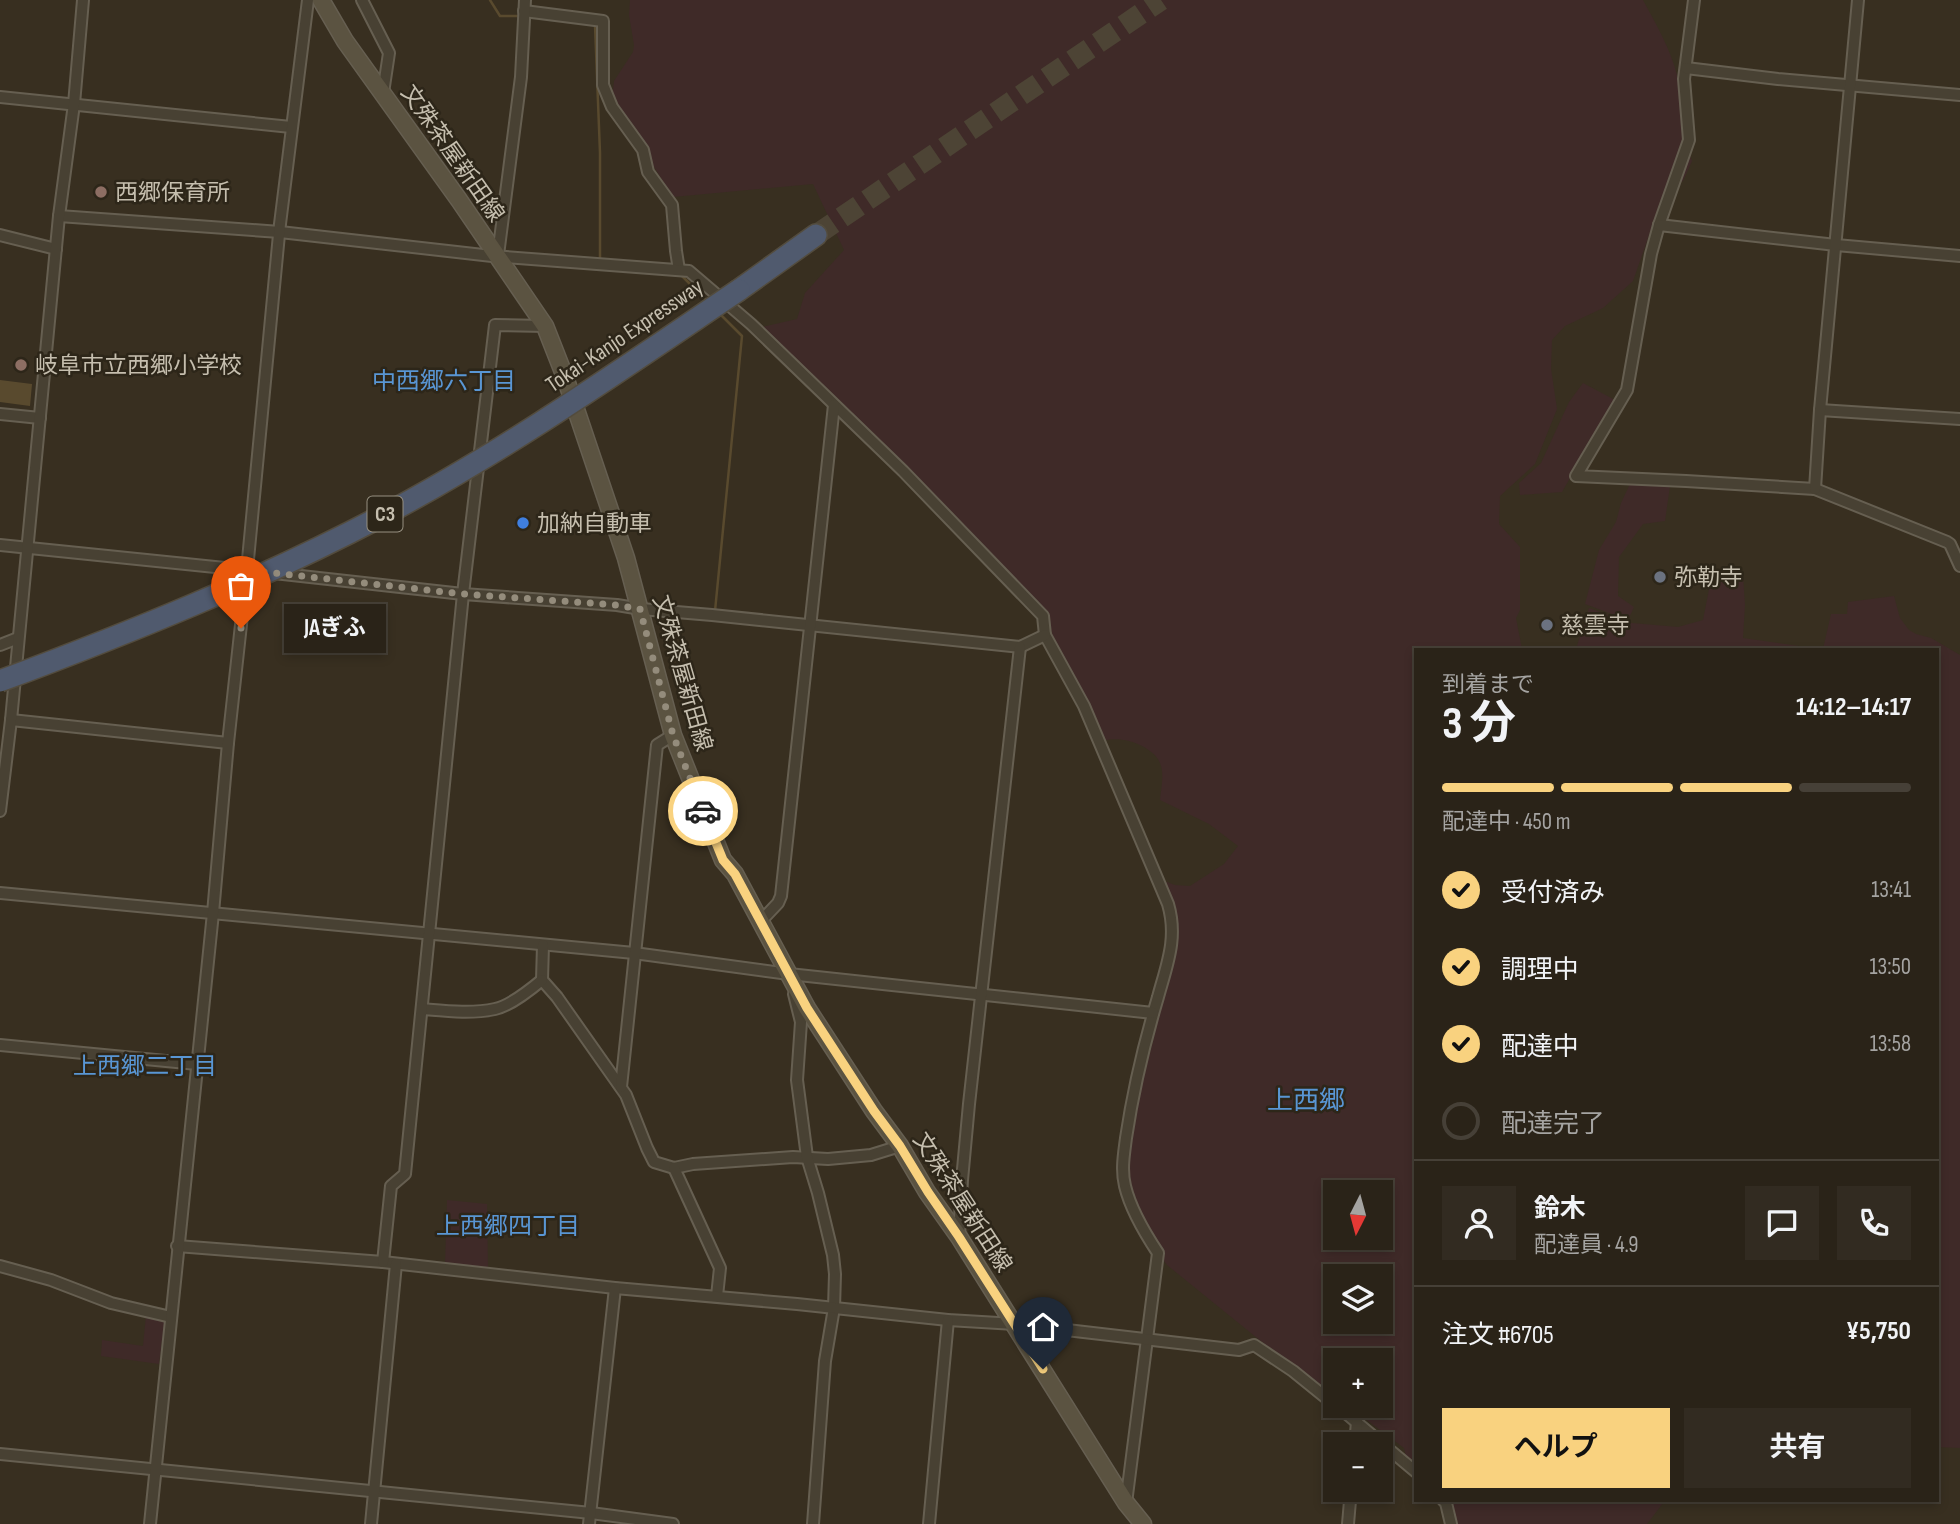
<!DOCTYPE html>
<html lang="ja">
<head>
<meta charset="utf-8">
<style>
  :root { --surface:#2a2318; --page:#322b21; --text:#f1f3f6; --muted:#a5a4a2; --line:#464037; --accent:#f9d27f }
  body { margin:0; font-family:"Sofia Sans Condensed","Noto Sans JP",sans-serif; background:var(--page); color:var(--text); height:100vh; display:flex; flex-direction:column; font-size:26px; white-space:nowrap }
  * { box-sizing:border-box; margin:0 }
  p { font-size:23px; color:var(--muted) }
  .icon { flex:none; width:38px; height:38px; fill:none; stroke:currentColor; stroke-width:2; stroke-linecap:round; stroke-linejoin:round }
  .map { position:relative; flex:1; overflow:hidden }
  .side { position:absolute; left:1414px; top:648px; width:525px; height:854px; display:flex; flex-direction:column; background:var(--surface); border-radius:0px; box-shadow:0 4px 10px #0003,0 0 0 2px var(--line) }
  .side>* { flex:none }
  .needle { width:46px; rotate:186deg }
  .fabs { position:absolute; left:1323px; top:1180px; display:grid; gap:14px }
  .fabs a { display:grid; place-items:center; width:70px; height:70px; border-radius:0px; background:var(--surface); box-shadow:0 4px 10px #0003,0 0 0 2px var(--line); font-size:35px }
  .pin { position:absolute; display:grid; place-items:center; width:60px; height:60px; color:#fff; margin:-72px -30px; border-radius:50% 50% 50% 0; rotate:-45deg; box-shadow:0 0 7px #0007 }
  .pin .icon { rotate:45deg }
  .courier { position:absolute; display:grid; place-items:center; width:70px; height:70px; margin:-35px; border:5px solid #f9d27f; border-radius:50%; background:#fff; color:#222; box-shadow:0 2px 9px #0007 }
  .bubble { position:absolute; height:49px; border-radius:0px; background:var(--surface); box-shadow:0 4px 10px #0003,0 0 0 2px var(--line); font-size:23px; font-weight:700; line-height:49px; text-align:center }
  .headline em { font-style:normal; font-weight:700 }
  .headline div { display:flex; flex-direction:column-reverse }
  .headline { display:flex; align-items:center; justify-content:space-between; height:119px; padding:0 28px }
  h1 { font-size:46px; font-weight:700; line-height:52px }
  .bar { display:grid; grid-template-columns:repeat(4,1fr); gap:10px 7px; align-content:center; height:84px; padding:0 28px }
  .bar i { height:9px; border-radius:5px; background:var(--line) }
  .bar .active { background:var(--accent) }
  .bar p { grid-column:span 4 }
  .line { display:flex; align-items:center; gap:18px; padding:0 28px; border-top:2px solid var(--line) }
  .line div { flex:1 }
  .round { display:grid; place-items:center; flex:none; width:74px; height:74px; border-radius:0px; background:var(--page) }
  ol { padding:0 28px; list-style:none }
  li { display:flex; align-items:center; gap:21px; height:77px }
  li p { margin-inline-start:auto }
  li .icon { padding:7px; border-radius:50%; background:var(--accent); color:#111; stroke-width:4 }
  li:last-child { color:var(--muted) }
  li i { width:38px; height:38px; border:4px solid var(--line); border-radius:50% }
  .cta { display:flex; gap:14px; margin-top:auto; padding:14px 28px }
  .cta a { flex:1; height:80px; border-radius:0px; background:var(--accent); color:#111; font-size:28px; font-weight:700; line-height:80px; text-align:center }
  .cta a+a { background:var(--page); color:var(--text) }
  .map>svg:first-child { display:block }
  .green { fill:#3f2a28; fill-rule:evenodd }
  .water { fill:#594a2e }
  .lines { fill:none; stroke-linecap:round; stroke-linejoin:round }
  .stream { stroke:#594a2e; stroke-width:2.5 }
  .motorway-tunnel { stroke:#4d4435; stroke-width:21; stroke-dasharray:21 10; stroke-linecap:butt }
  .minor-casing { stroke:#665f51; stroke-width:14 }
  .secondary-casing { stroke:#665f51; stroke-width:19 }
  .motorway-casing { stroke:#534c3e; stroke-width:24 }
  .minor { stroke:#484133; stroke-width:10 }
  .secondary { stroke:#5b5341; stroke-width:16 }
  .motorway { stroke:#505a6e; stroke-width:21 }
  .motorway-bridge-casing { stroke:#534c3e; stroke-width:24; stroke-linecap:butt }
  .motorway-bridge { stroke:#505a6e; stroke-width:21 }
  .done { stroke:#948c7c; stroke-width:7; stroke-dasharray:0 12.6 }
  .route { stroke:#f9d27f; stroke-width:9 }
  .education-dot { fill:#8d6e63; stroke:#2d2619; stroke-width:2.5 }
  .shop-dot { fill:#3f7fe0; stroke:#2d2619; stroke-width:2.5 }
  .worship-dot { fill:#6b7280; stroke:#2d2619; stroke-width:2.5 }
  .labels { text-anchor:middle; stroke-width:5; stroke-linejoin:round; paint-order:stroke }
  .shield { fill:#2d2619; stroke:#979081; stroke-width:2 }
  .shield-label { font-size:21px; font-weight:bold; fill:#c5beae }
  .street-label { font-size:23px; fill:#c5beae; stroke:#2d2619 }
  .poi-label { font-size:23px; fill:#c5beae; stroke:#2d2619; text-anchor:start }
  .neighbourhood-label { font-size:24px; fill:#5996d4; stroke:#2d2619 }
  .quarter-label { font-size:26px; fill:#5996d4; stroke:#2d2619 }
</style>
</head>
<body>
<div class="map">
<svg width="1960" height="1524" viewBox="0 0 1960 1524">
  <rect width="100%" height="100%" fill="#382f20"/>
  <g class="green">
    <path d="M630,0H1643C1656,24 1670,48 1677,75C1684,105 1680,130 1692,161L1683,181L1666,187L1633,281L1603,308L1565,326L1552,340L1551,369L1557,409L1535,464L1500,496L1499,524L1520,547V610L1516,618L1522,649H1416V1470L1407,1460L1404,1448L1347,1405H1381V1360H1335V1397L1262,1342L1167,1265L1137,1223L1120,1150L1153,1042L1173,943L1159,888L1167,882L1175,885L1190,886L1224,864L1238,846L1209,824L1160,800C1161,789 1164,776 1161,766C1156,745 1113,731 1096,745L1049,626L1012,575L762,327L797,319L805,293L844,250L813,184L673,197L621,115L612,99L614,81L633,52L634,45L629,15ZM1335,1192H1381V1237H1335ZM1335,1276H1381V1321H1335Z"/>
    <path d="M1583,383L1615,400L1562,492L1520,495L1519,483L1541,463L1569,402Z"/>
    <path d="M1630,484L1670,486L1665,521L1643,524L1619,557L1618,596L1634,607L1628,620L1585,604L1599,550L1616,522L1621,503Z"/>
    <path d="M1743,575L1745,605L1743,638L1820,649H1576L1589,608L1632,623L1678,627L1703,620L1711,579Z"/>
    <path d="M1894,596L1900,618L1909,630L1916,634L1931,638L1960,655V1448L1937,1447V649H1823L1831,614H1847L1848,602Z"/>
    <path d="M447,1200L487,1204L488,1272L445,1266Z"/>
    <path d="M146,1315L165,1318L159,1364L101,1356L102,1340L143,1346Z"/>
    <path d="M1447,1500H1672L1663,1503L1647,1524H1454Z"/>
  </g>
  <path class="water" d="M0,380L32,384L30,406L0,402Z"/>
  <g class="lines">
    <g class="stream">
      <path d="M490,0L500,16H520"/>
      <path d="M595,25L600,153V260"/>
      <path d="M682,276L707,301"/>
      <path d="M715,611L742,336L719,313"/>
    </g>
    <path class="motorway-tunnel" d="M816,235L1161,0"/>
    <g class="minor-casing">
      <g id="minor">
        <path d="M362,0L389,53L383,93"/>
        <path d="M1694,0L1684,79L1689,140L1659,225L1651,254L1627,390L1576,476L1686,481L1815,489L1947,542L1950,544L1960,566"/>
        <path d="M524,11L603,21V85L612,107L643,150L648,172L672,205L676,251L679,270"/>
        <path d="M1686,68L1778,79L1960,95"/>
        <path d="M0,97L291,127"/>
        <path d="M59,216L280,232L492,256L689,271L751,324L903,471L1043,616L1045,635L1084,706L1168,904C1178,938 1167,964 1158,997C1144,1044 1133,1091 1126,1138C1124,1154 1121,1170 1125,1186C1130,1207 1146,1235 1158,1253L1126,1503"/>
        <path d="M1659,225L1836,245L1960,256"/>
        <path d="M0,235L56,249"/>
        <path d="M498,255L521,77L525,0"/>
        <path d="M1820,410L1960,419"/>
        <path d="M0,414L40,418"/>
        <path d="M1815,489L1820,410L1858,0"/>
        <path d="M0,545L254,571"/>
        <path d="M274,573L463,594L617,605L641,609L712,615L1020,647L1045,635"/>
        <path d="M0,645L18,638"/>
        <path d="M11,720L228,743"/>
        <path d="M0,811L11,720L59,216L74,104L83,0"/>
        <path d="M0,893L634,953L789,974L1153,1013"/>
        <path d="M761,921L778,903L781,896L834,405"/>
        <path d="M543,945L542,980L557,997L626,1095L647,1148L654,1162L674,1168L693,1164L793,1157L828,1159L871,1155L900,1146"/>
        <path d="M794,994L801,1022L797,1080L807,1157L818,1193L833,1255L835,1274L834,1308L825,1361L813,1524"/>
        <path d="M422,1009C446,1011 471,1014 495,1009C510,1006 530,990 542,980"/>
        <path d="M0,1045L197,1064"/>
        <path d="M621,1087L657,745L673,735"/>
        <path d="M674,1168L720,1268L717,1296"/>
        <path d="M959,1237L962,1180L969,1104L1020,647"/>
        <path d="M177,1246L383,1262L615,1288L797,1304L948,1320L1015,1324L1239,1350L1254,1345L1293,1371L1335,1405"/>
        <path d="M383,1262L391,1186L405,1174L463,594L495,325L545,326"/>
        <path d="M0,1266L51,1280L111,1303L171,1317"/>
        <path d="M1336,1405L1416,1472"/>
        <path d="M1355,1444L1357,1422"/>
        <path d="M0,1454L591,1513L673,1524"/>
        <path d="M1443,1500L1446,1503L1451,1524"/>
        <path d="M150,1524L213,913L228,743L247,570L280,224L308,0"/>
        <path d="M371,1524L396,1264"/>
        <path d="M589,1524L615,1288"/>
        <path d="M929,1524L948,1320"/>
        <path d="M1348,1524L1351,1489"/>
      </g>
    </g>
    <g class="secondary-casing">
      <path id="secondary" d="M321,0L345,41L459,200L545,326L565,377L626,558L673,735L723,860L735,874L807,1008L874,1111L900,1146L927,1192L959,1237L1126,1503L1143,1524"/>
    </g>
    <g class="motorway-casing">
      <path id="motorway" d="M739,290L816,235"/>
    </g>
    <use href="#minor" class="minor"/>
    <use href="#secondary" class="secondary"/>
    <use href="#motorway" class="motorway"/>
    <g class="motorway-bridge-casing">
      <path id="motorway-bridge" d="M0,681C129,633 258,581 380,517C505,451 622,369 739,290"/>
    </g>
    <use href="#motorway-bridge" class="motorway-bridge"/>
  </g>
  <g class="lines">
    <path class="done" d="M241,628L247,570L463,594L617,605L640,609L673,735L703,811"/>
    <path class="route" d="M703,811L723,860L735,874L807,1008L874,1111L900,1146L928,1192L959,1237L1043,1369"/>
  </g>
  <g class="education-dot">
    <circle cx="101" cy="192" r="7"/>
    <circle cx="21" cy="365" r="7"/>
  </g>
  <circle class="shop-dot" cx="523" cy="523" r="7"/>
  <g class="worship-dot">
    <circle cx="1660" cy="577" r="7"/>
    <circle cx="1547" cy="625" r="7"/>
  </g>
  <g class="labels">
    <rect class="shield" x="367.5" y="496.5" width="35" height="35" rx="5"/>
    <g class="shield-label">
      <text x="385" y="521">C3</text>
    </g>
    <g class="street-label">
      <text transform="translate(453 153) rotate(55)" y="8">文殊茶屋新田線</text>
      <text transform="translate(624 335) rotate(-34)" y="8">Tokai-Kanjo Expressway</text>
      <text transform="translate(683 673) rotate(74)" y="8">文殊茶屋新田線</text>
      <text transform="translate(963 1202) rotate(57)" y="8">文殊茶屋新田線</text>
    </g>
    <g class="poi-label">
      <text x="115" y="200">西郷保育所</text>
      <text x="35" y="373">岐阜市立西郷小学校</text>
      <text x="537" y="531">加納自動車</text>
      <text x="1674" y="585">弥勒寺</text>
      <text x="1561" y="633">慈雲寺</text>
    </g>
    <g class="neighbourhood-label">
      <text x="444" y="389">中西郷六丁目</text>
      <text x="145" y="1074">上西郷二丁目</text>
      <text x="508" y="1234">上西郷四丁目</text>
    </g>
    <g class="quarter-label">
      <text x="1306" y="1109">上西郷</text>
    </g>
  </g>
</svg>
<div class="fabs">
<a><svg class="needle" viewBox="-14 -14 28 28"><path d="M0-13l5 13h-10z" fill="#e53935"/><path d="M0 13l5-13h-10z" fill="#a5a4a2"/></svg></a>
<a><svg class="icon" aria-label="layers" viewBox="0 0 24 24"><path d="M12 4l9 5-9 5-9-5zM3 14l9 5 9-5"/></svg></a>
<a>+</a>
<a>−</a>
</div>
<div class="pin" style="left:241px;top:628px;background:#ea580c"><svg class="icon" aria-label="bag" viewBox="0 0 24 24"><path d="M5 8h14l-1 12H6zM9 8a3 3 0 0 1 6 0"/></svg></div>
<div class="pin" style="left:1043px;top:1369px;background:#1f2937"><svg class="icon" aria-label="home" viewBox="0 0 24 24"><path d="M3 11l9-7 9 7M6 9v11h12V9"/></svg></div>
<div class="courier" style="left:703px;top:811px"><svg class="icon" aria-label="car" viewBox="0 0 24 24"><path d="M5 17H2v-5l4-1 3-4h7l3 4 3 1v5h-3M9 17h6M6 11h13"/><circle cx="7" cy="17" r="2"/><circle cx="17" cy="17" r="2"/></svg></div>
<div class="bubble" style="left:284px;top:604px;width:102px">JAぎふ</div>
<section class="side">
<div class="headline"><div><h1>3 分</h1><p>到着まで</p></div><em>14:12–14:17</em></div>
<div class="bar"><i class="active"></i><i class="active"></i><i class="active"></i><i></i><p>配達中 · 450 m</p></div>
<ol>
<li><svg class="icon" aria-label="check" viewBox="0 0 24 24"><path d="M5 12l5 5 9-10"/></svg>受付済み<p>13:41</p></li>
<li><svg class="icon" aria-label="check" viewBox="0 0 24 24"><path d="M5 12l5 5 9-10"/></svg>調理中<p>13:50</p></li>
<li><svg class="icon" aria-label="check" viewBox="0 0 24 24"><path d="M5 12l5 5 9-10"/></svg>配達中<p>13:58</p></li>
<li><i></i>配達完了</li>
</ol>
<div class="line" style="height:126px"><a class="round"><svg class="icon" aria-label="person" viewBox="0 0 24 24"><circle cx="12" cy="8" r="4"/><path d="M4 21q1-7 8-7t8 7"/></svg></a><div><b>鈴木</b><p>配達員 · 4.9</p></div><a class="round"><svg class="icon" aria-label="chat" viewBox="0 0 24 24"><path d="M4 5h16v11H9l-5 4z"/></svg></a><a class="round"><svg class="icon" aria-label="phone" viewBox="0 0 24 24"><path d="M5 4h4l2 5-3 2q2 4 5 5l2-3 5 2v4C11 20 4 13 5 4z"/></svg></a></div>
<div class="line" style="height:91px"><div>注文 #6705</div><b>¥5,750</b></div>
<div class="cta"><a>ヘルプ</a><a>共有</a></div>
</section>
</div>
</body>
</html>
